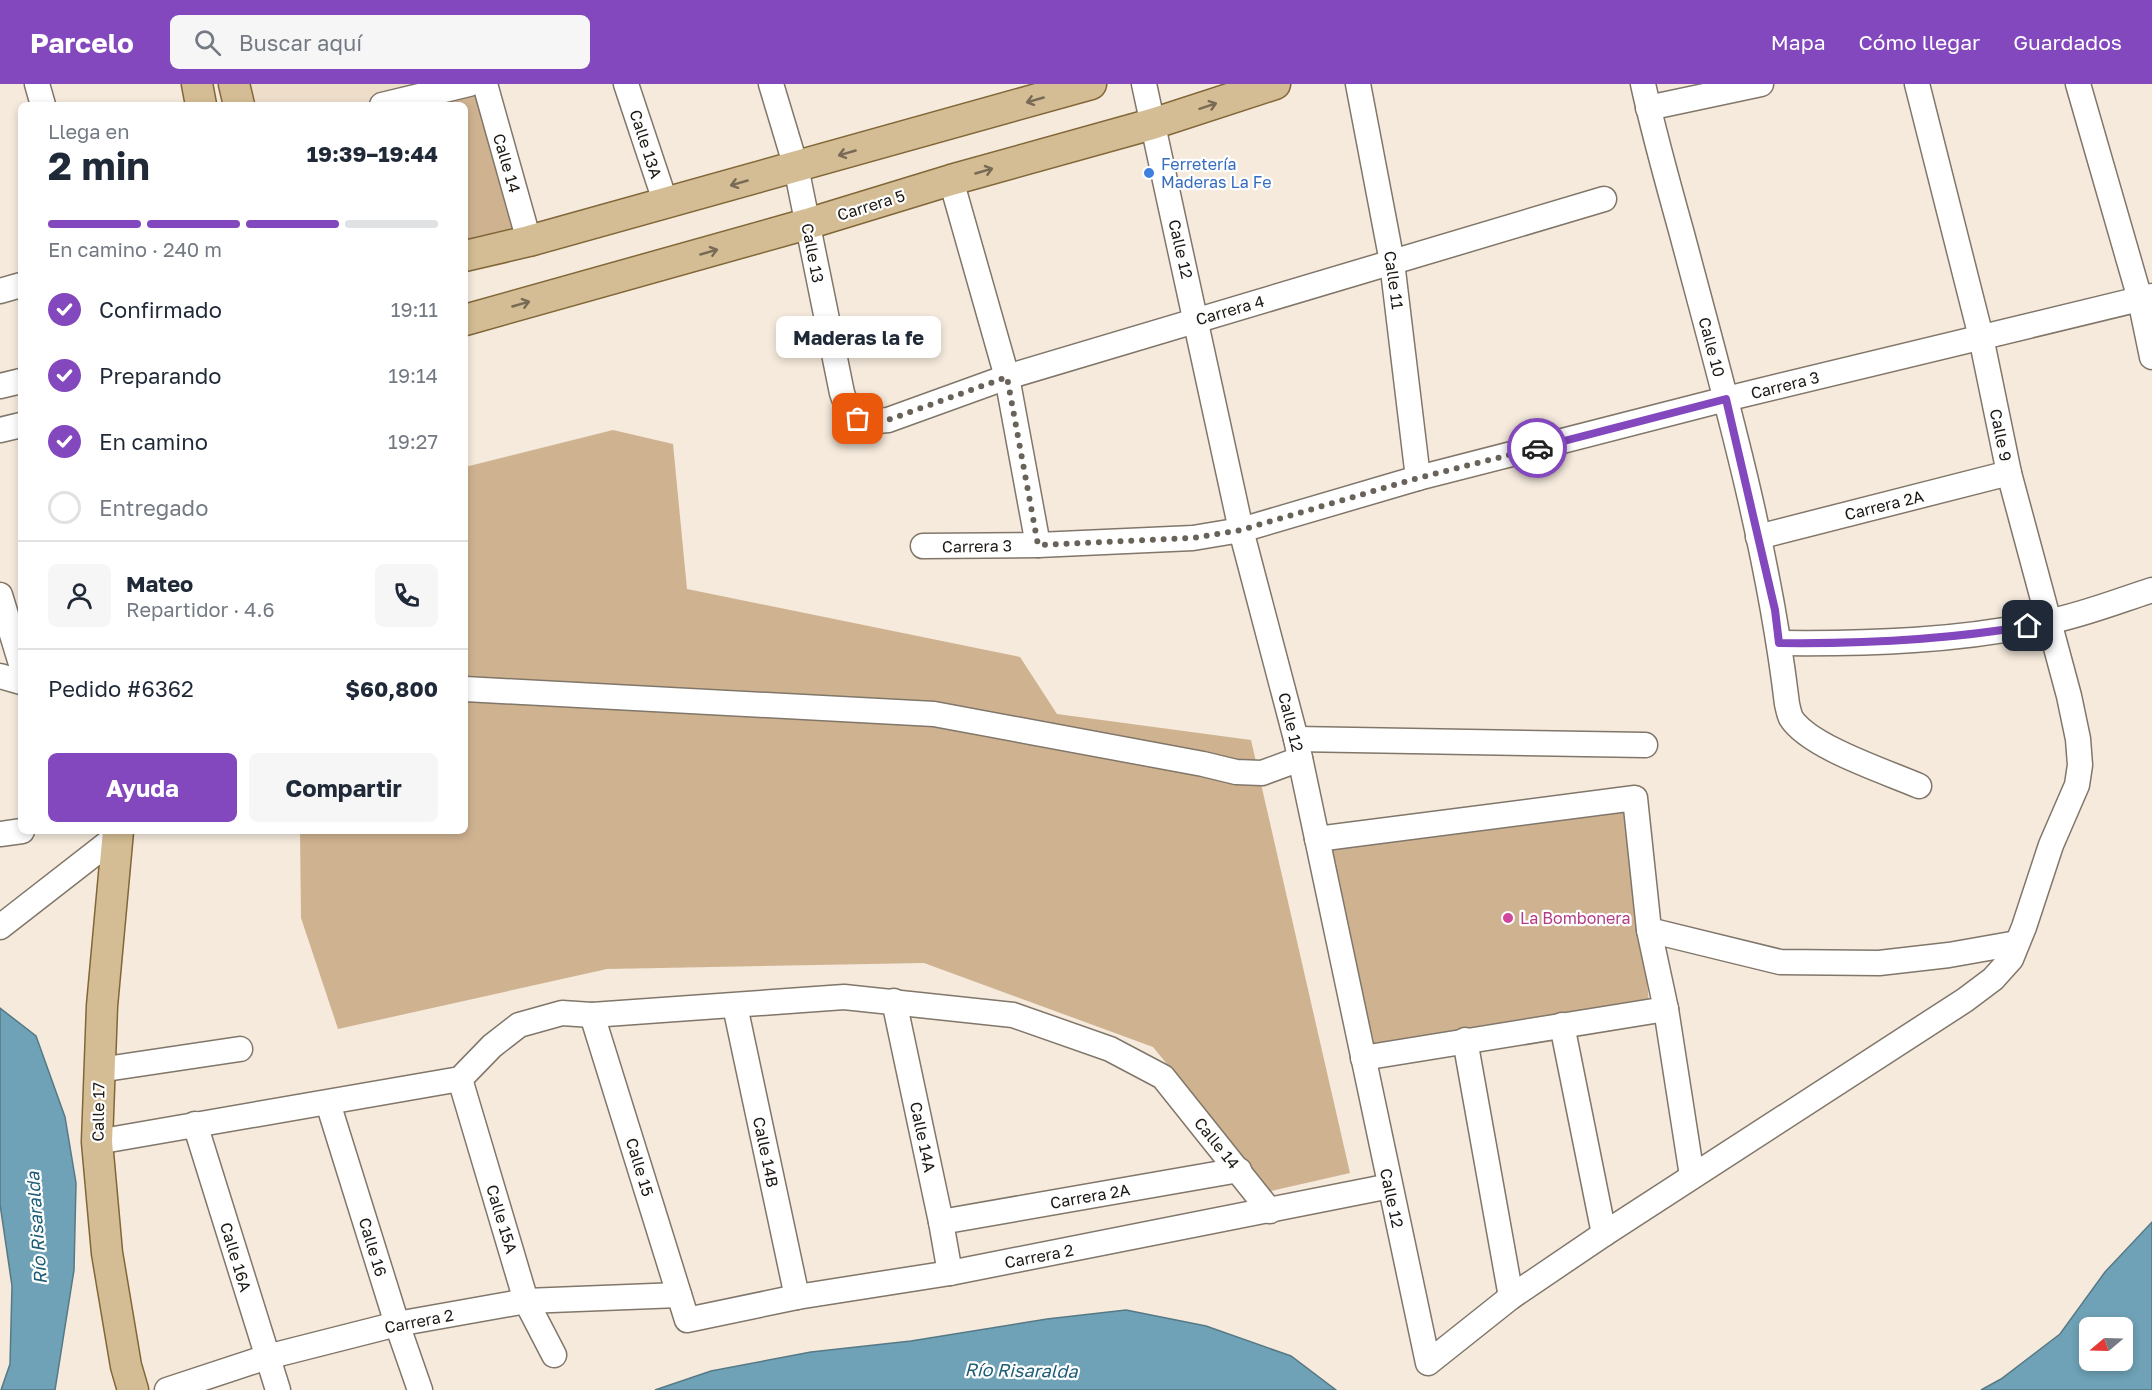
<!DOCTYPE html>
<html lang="es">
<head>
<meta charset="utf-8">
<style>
  :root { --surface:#fff; --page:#f6f6f7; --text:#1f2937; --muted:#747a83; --line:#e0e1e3; --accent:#8347be }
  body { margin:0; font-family:"Golos Text",sans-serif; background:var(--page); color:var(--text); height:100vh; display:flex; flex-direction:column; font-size:22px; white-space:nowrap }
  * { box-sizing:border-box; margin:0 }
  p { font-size:20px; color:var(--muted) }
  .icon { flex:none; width:33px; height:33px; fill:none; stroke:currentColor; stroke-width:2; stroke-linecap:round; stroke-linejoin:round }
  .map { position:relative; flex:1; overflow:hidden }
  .sheet { position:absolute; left:18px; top:18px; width:450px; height:732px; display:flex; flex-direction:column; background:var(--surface); border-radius:9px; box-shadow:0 3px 9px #0003 }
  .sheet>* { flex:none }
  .needle { width:39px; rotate:251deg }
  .fabs { position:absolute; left:2079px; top:1233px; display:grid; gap:12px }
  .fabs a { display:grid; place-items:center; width:54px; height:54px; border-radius:9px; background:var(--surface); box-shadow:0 3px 9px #0003; font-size:30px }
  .pin { position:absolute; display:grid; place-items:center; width:51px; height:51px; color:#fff; margin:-26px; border-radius:12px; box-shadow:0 3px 9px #0006 }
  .courier { position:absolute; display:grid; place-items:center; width:60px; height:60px; margin:-30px; border:4px solid #8347be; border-radius:50%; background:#fff; color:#222; box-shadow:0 2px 8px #0007 }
  .bubble { position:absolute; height:42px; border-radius:9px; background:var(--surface); box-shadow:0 3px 9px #0003; font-size:20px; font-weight:700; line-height:42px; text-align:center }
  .overview em { font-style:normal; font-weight:700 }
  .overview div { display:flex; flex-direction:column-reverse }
  .overview { display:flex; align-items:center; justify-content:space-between; height:102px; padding:0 30px }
  h1 { font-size:39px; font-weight:700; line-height:45px }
  .bar { display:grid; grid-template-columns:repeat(4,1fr); gap:9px 6px; align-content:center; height:72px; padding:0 30px }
  .bar i { height:8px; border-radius:4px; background:var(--line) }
  .bar .current { background:var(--accent) }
  .bar p { grid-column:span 4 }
  .line { display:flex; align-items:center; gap:15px; padding:0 30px; border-top:2px solid var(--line) }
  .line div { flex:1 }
  .round { display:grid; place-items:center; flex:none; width:63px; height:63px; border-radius:9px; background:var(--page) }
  ol { padding:0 30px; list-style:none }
  li { display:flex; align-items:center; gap:18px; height:66px }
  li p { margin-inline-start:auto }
  li .icon { padding:6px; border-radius:50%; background:var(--accent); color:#fff; stroke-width:4 }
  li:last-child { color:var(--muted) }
  li i { width:33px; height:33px; border:3px solid var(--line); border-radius:50% }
  .action { display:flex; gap:12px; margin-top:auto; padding:12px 30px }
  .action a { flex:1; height:69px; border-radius:9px; background:var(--accent); color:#fff; font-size:24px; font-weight:700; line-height:69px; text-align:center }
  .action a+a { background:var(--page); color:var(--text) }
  header { display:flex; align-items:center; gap:36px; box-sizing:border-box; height:84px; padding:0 30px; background:var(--accent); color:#fff }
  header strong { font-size:28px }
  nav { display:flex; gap:33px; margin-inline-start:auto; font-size:21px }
  .search { width:420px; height:54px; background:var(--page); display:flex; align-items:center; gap:15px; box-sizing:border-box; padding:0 21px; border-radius:9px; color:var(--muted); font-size:22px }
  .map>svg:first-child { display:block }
  .built { fill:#edddc9 }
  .green { fill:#cfb391 }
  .water { fill:#6fa2b7; stroke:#567986; stroke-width:1.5; fill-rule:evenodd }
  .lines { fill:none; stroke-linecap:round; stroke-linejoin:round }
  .minor-casing { stroke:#807669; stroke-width:27 }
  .major-casing { stroke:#816738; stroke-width:33 }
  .minor { stroke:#fff; stroke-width:24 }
  .major { stroke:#d4bd94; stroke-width:30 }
  .oneway { stroke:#786a54 }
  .done { stroke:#686259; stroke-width:6; stroke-dasharray:0 10.8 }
  .route { stroke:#8347be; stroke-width:8 }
  .shop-dot { fill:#3f7fe0; stroke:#fff; stroke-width:2 }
  .hotel-dot { fill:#d1479c; stroke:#fff; stroke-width:2 }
  .labels { text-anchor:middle; stroke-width:4.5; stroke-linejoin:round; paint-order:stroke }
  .street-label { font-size:16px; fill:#1c1813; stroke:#fff }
  .shop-label { font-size:16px; fill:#366cbe; stroke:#fff; text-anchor:start }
  .hotel-label { font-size:16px; fill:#b23c85; stroke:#fff; text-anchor:start }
  .water-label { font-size:18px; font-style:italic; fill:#1e5e76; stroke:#fff }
</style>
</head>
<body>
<header>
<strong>Parcelo</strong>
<div class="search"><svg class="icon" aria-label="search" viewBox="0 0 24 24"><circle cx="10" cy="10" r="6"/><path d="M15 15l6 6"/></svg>Buscar aquí</div>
<nav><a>Mapa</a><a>Cómo llegar</a><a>Guardados</a></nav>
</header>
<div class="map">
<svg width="2152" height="1306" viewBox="0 0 2152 1306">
  <rect width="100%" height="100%" fill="#f5eadc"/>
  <path class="built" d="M234,0H469L382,21H239Z"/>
  <g class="green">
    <path d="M485,0L529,157L465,172V21H382Z"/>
    <path d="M613,346L673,360L687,505L1020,573L1057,630L1251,656L1350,1089L1271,1107L1153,963L924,879L607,885L338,945L301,834L300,747H465V383Z"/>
    <path d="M1632,719L1649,920L1368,963L1320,759Z"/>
  </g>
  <g class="water">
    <path d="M0,924L36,952L65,1033L76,1099L74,1186L55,1306H1L10,1280L12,1202L0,1120Z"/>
    <path d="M2152,1138V1306H1981L2001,1295L2060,1250L2105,1188ZM2090,1244H2122V1276H2090Z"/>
    <path d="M1126,1226L1206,1242L1291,1272L1336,1306H655L711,1287L811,1268L911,1257L1047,1235Z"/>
  </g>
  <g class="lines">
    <g class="minor-casing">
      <g id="minor">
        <path d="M37,0L43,21"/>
        <path d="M485,0L529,157"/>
        <path d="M626,0L666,120"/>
        <path d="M771,0L796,83L842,309C851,336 860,339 888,336L1007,293L1604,115"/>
        <path d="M1144,0L1241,446L1296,655L1428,1279L1511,1213L1604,1150L1965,916L1993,895L2011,875L2024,843L2051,761L2077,701L2080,681L2078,655L2069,612L2009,389L1981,253L1917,0"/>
        <path d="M1358,0L1392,178L1418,394"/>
        <path d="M1643,0C1654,50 1668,100 1682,150C1723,305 1768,460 1787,620C1788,624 1789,630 1791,634C1809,663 1887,688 1919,702"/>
        <path d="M2078,0L2140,215L2152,273"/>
        <path d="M382,21L469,0"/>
        <path d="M1648,24L1761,0"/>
        <path d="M951,96L1007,293L1038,461"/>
        <path d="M0,207L21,201"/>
        <path d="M0,302L21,297"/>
        <path d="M0,346L21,341"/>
        <path d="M1758,453L2009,389"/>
        <path d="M923,462L1038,461L1193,454L1241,446L1418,394L1726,315L2152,212"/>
        <path d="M0,511L21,580"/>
        <path d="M1779,559C1869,560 1959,557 2047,538C2083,531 2118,517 2152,506"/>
        <path d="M0,592L21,598"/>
        <path d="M465,605L934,630L1203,680L1236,688L1262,689L1300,675"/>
        <path d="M1296,655L1645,661"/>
        <path d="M0,750L22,747"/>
        <path d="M1317,755L1635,714L1649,846L1666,925L1692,1092"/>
        <path d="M0,843L117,752"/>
        <path d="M1649,846L1780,878L1879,879L1949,871L2017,859"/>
        <path d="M894,917L941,1138L950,1189"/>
        <path d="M735,922L797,1213"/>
        <path d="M592,931L687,1236L797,1213L950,1189L1390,1102"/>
        <path d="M1562,941L1604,1150"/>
        <path d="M1465,956L1511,1213"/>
        <path d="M1363,974L1666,925"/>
        <path d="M99,986L240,965"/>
        <path d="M460,995L526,1217L554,1271"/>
        <path d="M328,1019L397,1240L420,1306"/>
        <path d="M195,1040L278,1306"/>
        <path d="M97,1058L460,995L492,962L519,941L562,929L592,931L844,913L1013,931L1110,965L1163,993L1270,1127"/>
        <path d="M941,1138L1239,1086"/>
        <path d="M167,1306L267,1273L397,1240L526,1217L679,1211"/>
      </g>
    </g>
    <g class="major-casing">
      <g id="major">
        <path d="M197,0L201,21"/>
        <path d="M234,0L239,21"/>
        <path d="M465,172L529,157L1091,0"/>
        <path d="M465,236L807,140L951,96L1152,40L1275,0"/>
        <path d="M118,747L102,922L97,1058L107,1169L126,1282L133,1306"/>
      </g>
    </g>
    <use href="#minor" class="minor"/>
    <use href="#major" class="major"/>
  </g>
  <defs><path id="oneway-shaft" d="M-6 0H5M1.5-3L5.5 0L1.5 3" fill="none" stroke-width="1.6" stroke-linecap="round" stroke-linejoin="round" transform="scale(1.5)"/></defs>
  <g class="oneway">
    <use href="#oneway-shaft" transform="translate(1035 16) rotate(164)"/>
    <use href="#oneway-shaft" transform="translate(1208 22) rotate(-18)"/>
    <use href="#oneway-shaft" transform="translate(847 69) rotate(164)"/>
    <use href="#oneway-shaft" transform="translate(984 87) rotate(-16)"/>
    <use href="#oneway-shaft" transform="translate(739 99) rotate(164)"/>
    <use href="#oneway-shaft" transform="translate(709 168) rotate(-16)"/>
    <use href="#oneway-shaft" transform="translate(521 220) rotate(-16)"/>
  </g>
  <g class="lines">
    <path class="done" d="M858,335L870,338L888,336L1007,293L1038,461L1193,454L1241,446L1418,394L1537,364"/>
    <path class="route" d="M1537,364L1726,315L1775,526L1779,559C1863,560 1945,556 2028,542"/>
  </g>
  <circle class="shop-dot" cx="1149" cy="89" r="6"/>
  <circle class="hotel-dot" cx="1508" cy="834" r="6"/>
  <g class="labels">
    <g class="street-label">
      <text transform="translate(646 60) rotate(72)" y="6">Calle 13A</text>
      <text transform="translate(507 79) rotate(74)" y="6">Calle 14</text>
      <text transform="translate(871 121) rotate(-17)" y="6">Carrera 5</text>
      <text transform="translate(1181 165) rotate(77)" y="6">Calle 12</text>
      <text transform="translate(813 169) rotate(79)" y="6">Calle 13</text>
      <text transform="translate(1394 196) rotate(82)" y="6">Calle 11</text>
      <text transform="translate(1230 226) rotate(-16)" y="6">Carrera 4</text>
      <text transform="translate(1712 263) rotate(75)" y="6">Calle 10</text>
      <text transform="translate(1785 301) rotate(-14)" y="6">Carrera 3</text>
      <text transform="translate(2001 351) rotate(78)" y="6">Calle 9</text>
      <text transform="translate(1884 421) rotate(-14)" y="6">Carrera 2A</text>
      <text transform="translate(977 462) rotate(-1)" y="6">Carrera 3</text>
      <text transform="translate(1291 638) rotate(76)" y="6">Calle 12</text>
      <text transform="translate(98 1028) rotate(-89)" y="6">Calle 17</text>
      <text transform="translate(923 1053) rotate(78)" y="6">Calle 14A</text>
      <text transform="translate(1217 1059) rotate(51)" y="6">Calle 14</text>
      <text transform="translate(766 1068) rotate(78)" y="6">Calle 14B</text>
      <text transform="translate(640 1083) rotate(73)" y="6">Calle 15</text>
      <text transform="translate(1090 1112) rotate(-10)" y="6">Carrera 2A</text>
      <text transform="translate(1392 1114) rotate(78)" y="6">Calle 12</text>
      <text transform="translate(502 1135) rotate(73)" y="6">Calle 15A</text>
      <text transform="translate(373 1163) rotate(73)" y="6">Calle 16</text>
      <text transform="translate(1039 1172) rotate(-11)" y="6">Carrera 2</text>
      <text transform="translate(236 1173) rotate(73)" y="6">Calle 16A</text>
      <text transform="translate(419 1237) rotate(-11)" y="6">Carrera 2</text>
    </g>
    <g class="shop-label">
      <text x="1161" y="86">Ferretería<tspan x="1161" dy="18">Maderas La Fe</tspan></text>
    </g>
    <g class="hotel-label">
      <text x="1520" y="840">La Bombonera</text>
    </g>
    <g class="water-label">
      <text transform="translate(37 1144) rotate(-94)" y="6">Río Risaralda</text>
      <text transform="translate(1021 1287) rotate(1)" y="6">Río Risaralda</text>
    </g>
  </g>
</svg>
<div class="fabs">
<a><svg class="needle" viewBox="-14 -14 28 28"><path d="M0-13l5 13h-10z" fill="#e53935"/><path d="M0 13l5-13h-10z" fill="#747a83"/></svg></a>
</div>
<div class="pin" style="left:858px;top:335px;background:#ea580c"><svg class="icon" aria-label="bag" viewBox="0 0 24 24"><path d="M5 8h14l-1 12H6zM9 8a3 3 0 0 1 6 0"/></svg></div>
<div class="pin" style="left:2028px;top:542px;background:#1f2937"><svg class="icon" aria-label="home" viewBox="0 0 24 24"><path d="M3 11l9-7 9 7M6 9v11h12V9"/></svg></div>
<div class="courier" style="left:1537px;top:364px"><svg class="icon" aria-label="car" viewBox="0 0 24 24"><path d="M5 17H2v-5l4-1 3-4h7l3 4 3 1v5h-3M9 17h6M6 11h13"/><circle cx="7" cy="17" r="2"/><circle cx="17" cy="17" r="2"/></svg></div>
<div class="bubble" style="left:776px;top:232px;width:165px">Maderas la fe</div>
<section class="sheet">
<div class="overview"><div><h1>2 min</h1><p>Llega en</p></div><em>19:39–19:44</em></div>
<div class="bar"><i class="current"></i><i class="current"></i><i class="current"></i><i></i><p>En camino · 240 m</p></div>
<ol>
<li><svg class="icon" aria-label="check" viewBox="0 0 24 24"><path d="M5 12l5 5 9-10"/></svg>Confirmado<p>19:11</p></li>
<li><svg class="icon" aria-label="check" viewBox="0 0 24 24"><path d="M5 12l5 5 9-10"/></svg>Preparando<p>19:14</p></li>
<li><svg class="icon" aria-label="check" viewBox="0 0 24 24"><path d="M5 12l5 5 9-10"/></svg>En camino<p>19:27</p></li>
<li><i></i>Entregado</li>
</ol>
<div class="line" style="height:108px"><a class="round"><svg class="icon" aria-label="person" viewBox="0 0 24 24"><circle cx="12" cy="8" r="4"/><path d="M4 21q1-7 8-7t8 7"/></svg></a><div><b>Mateo</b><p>Repartidor · 4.6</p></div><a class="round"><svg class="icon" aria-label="phone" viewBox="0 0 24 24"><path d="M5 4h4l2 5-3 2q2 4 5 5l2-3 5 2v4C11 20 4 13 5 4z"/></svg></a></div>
<div class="line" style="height:78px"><div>Pedido #6362</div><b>$60,800</b></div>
<div class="action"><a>Ayuda</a><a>Compartir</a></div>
</section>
</div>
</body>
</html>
